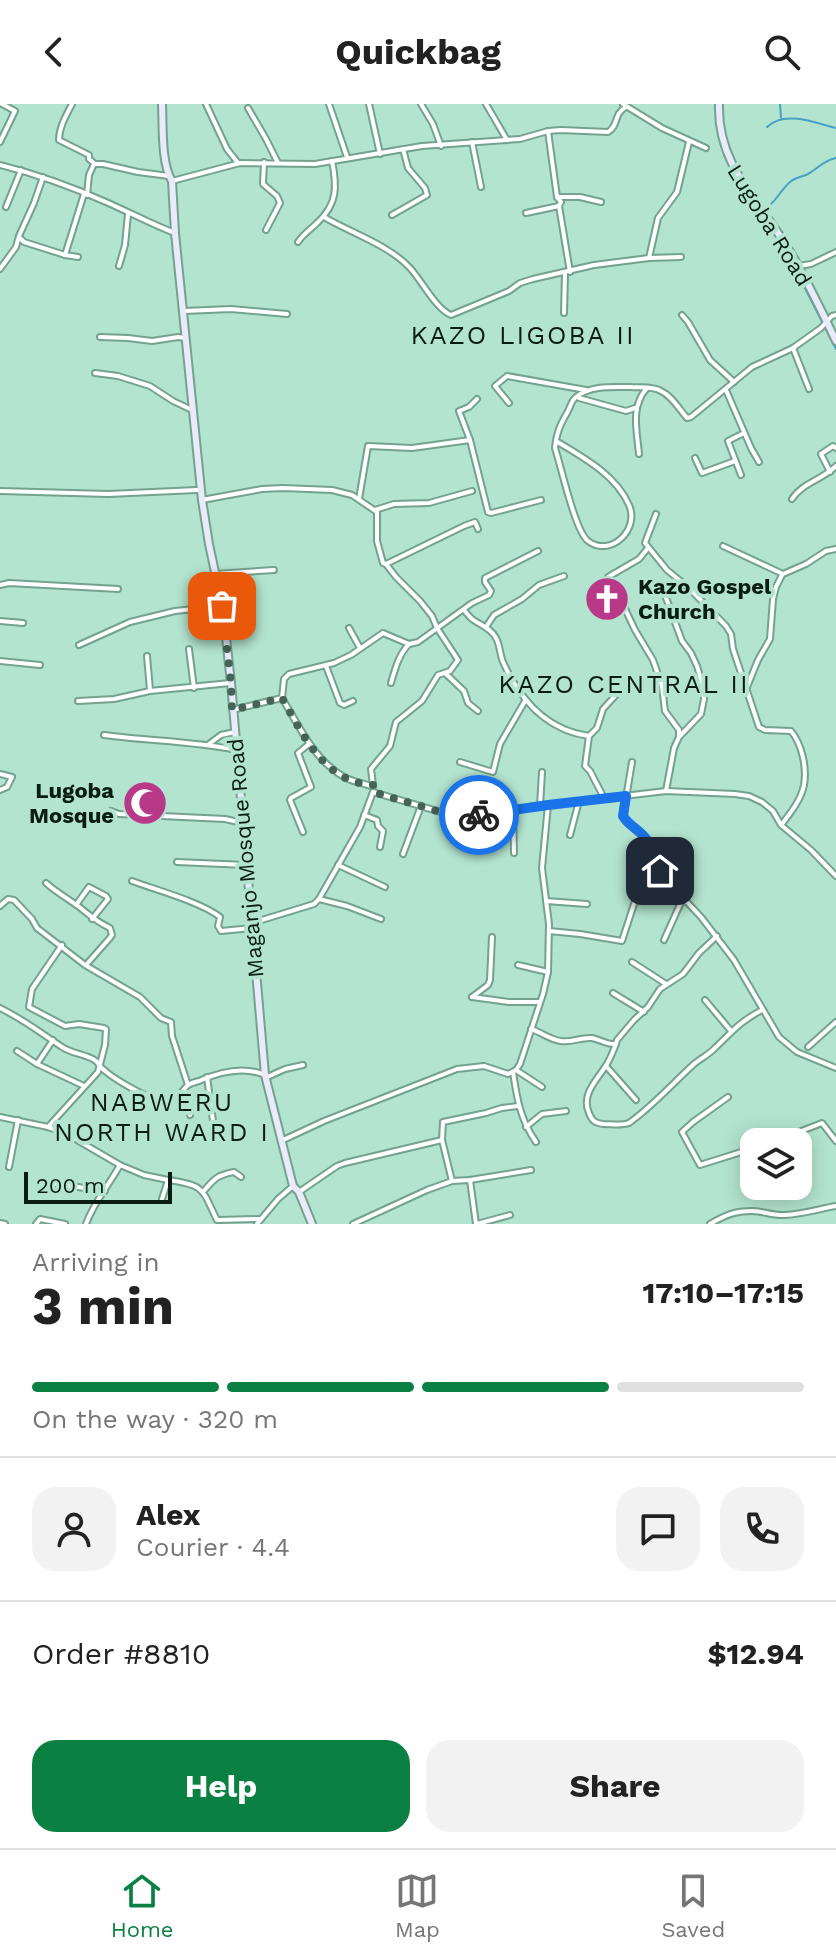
<!DOCTYPE html>
<html lang="en">
<head>
<meta charset="utf-8">
<style>
  :root { --surface:#fff; --page:#f2f2f2; --text:#222; --muted:#767676; --line:#e0e0e0; --accent:#0b8043 }
  body { margin:0; font-family:"Work Sans",sans-serif; background:var(--page); color:var(--text); height:100vh; display:flex; flex-direction:column; font-size:30px; white-space:nowrap }
  * { box-sizing:border-box; margin:0 }
  p { font-size:26px; color:var(--muted) }
  .icon { flex:none; width:44px; height:44px; fill:none; stroke:currentColor; stroke-width:2; stroke-linecap:round; stroke-linejoin:round }
  .map { position:relative; height:1120px; overflow:hidden }
  .details { display:flex; flex-direction:column; background:var(--surface); flex:1 }
  .details>* { flex:none }
  .controls { position:absolute; left:740px; top:1024px; display:grid; gap:16px }
  .controls a { display:grid; place-items:center; width:72px; height:72px; border-radius:16px; background:var(--surface); box-shadow:0 4px 20px #0003; font-size:40px }
  .scale { position:absolute; left:24px; bottom:20px; width:148px; box-sizing:border-box; padding-left:8px; border:4px solid #0a1d15; border-top:0; font-size:22px; line-height:28px; white-space:nowrap; color:#0a1d15; -webkit-text-stroke:6px #b3e4cf; paint-order:stroke }
  .pin { position:absolute; display:grid; place-items:center; width:68px; height:68px; color:#fff; margin:-34px; border-radius:16px; box-shadow:0 4px 12px #0006 }
  .courier { position:absolute; display:grid; place-items:center; width:80px; height:80px; margin:-40px; border:6px solid #1a73e8; border-radius:50%; background:#fff; color:#222; box-shadow:0 2px 10px #0007 }
  .overview em { font-style:normal; font-weight:700 }
  .overview div { display:flex; flex-direction:column-reverse }
  .overview { display:flex; align-items:center; justify-content:space-between; height:136px; padding:0 32px }
  h1 { font-size:52px; font-weight:700; line-height:60px }
  .bar { display:grid; grid-template-columns:repeat(4,1fr); gap:12px 8px; align-content:center; height:96px; padding:0 32px }
  .bar i { height:10px; border-radius:6px; background:var(--line) }
  .bar .on { background:var(--accent) }
  .bar p { grid-column:span 4 }
  .line { display:flex; align-items:center; gap:20px; padding:0 32px; border-top:2px solid var(--line) }
  .line div { flex:1 }
  .round { display:grid; place-items:center; flex:none; width:84px; height:84px; border-radius:24px; background:var(--page) }
  .cta { display:flex; gap:16px; margin-top:auto; padding:16px 32px }
  .cta a { flex:1; height:92px; border-radius:24px; background:var(--accent); color:#fff; font-size:32px; font-weight:700; line-height:92px; text-align:center }
  .cta a+a { background:var(--page); color:var(--text) }
  header { display:flex; justify-content:space-between; align-items:center; height:104px; padding:0 32px; background:var(--surface); font-size:36px; font-weight:700 }
  .tab-bar { display:flex; justify-content:space-around; align-items:center; height:112px; border-top:2px solid var(--line); background:var(--surface); font-size:22px; color:var(--muted) }
  .tab-bar a { display:grid; justify-items:center; gap:4px }
  .tab-bar .on { color:var(--accent) }
  .map>svg:first-child { display:block }
  .lines { fill:none; stroke-linecap:round; stroke-linejoin:round }
  .stream { stroke:#47a1c4; stroke-width:2 }
  .street-casing { stroke:#73a28e; stroke-width:8 }
  .secondary-casing { stroke:#73a28e; stroke-width:10 }
  .street { stroke:#fff; stroke-width:4 }
  .secondary { stroke:#ebeafb; stroke-width:6 }
  .done { stroke:#456356; stroke-width:8; stroke-dasharray:0 14.4 }
  .route { stroke:#1a73e8; stroke-width:10 }
  .labels { text-anchor:middle; stroke-width:8; stroke-linejoin:round; paint-order:stroke }
  .street-label { font-size:22px; fill:#0a1d15; stroke:#b3e4cf }
  .poi-label { font-size:22px; font-weight:bold; fill:#0a1d15; stroke:#b3e4cf; text-anchor:start }
  .quarter-label { font-size:26px; letter-spacing:2px; fill:#0a1d15; stroke:#b3e4cf }
</style>
</head>
<body>
<header><svg class="icon" aria-label="back" viewBox="0 0 24 24"><path d="M15 5l-7 7 7 7"/></svg>Quickbag<svg class="icon" aria-label="search" viewBox="0 0 24 24"><circle cx="10" cy="10" r="6"/><path d="M15 15l6 6"/></svg></header>
<div class="map">
<svg width="836" height="1120" viewBox="0 0 836 1120">
  <rect width="100%" height="100%" fill="#b3e4cf"/>
  <g class="lines">
    <g class="stream">
      <path d="M780,0L781,14"/>
      <path d="M767,23C785,6 815,19 836,24"/>
      <path d="M724,51L738,79L762,111"/>
      <path d="M769,102C777,95 782,85 790,78C796,73 802,73 808,70C819,64 822,57 836,54"/>
      <path d="M787,149L836,245"/>
    </g>
    <g class="street-casing">
      <g id="street">
        <path d="M72,0C66,12 59,23 59,36L89,51V55L94,59"/>
        <path d="M206,0L227,45L238,59"/>
        <path d="M329,0L347,53"/>
        <path d="M369,0L380,50"/>
        <path d="M421,0L433,20L441,42"/>
        <path d="M486,0L507,36"/>
        <path d="M623,0L662,24L706,44"/>
        <path d="M248,4L266,35L278,59"/>
        <path d="M548,27L557,93L561,98L559,102L570,168"/>
        <path d="M0,38L15,7L2,0"/>
        <path d="M472,38L481,83"/>
        <path d="M264,58L263,80L277,92L280,99L266,126"/>
        <path d="M0,61C36,70 72,83 106,98C129,108 151,120 175,129"/>
        <path d="M172,77L240,59L315,60L422,42L520,35L548,27L561,26L608,28C619,22 613,10 626,3"/>
        <path d="M87,91L89,71L94,60H103L138,68L169,72"/>
        <path d="M557,93H580L601,98"/>
        <path d="M6,103L21,66"/>
        <path d="M526,109L559,102"/>
        <path d="M392,111L427,91L425,84L408,64L403,45"/>
        <path d="M324,113C351,129 389,141 410,164C422,177 436,205 451,211L509,187L520,179L533,175L594,161L649,154L658,114L677,88L689,38"/>
        <path d="M20,134L24,138L65,151"/>
        <path d="M298,138C303,130 310,126 317,119C338,100 337,82 332,57"/>
        <path d="M78,153L65,151L84,90"/>
        <path d="M649,154L681,153"/>
        <path d="M119,162L125,141L128,110"/>
        <path d="M798,162L811,160L836,148"/>
        <path d="M0,165L16,143L19,132L34,99L43,73"/>
        <path d="M184,207L231,205L287,210"/>
        <path d="M564,209L565,169"/>
        <path d="M682,211L688,218L710,256L734,278"/>
        <path d="M100,233L128,234L152,237L178,233L185,234"/>
        <path d="M793,244L809,285"/>
        <path d="M95,269L118,272L150,282L173,297L192,306"/>
        <path d="M726,286L751,344L759,358"/>
        <path d="M579,294L626,307L635,304"/>
        <path d="M477,295L469,303L459,307L470,336L488,408L491,409L541,396"/>
        <path d="M509,299L495,282L507,272L586,286"/>
        <path d="M556,337C583,353 616,371 629,401C640,425 611,454 588,437C575,427 561,362 555,344C556,330 560,321 567,309C570,304 571,297 576,293C590,281 613,283 630,283C640,284 653,282 661,287C672,292 679,305 687,314L691,313L752,263L793,244L821,224L832,212L836,211"/>
        <path d="M639,350C637,327 630,303 647,284"/>
        <path d="M695,354L702,369L735,357"/>
        <path d="M830,368L821,350L833,342L836,344"/>
        <path d="M741,371L728,337L744,329"/>
        <path d="M0,387L108,390L197,386"/>
        <path d="M359,395L368,342L412,344L470,336"/>
        <path d="M792,395C802,379 822,376 836,362"/>
        <path d="M202,396L262,385L283,384L332,386L352,391L377,408V437L383,459L386,460L396,473L420,497L432,512L437,524L458,556L450,567L438,571L422,597L396,618L390,642L371,665L373,681"/>
        <path d="M375,406L394,400L429,399L472,387"/>
        <path d="M656,410L645,439L667,466L689,484L726,522L731,530L733,545L759,623L765,626L791,627C802,640 807,664 804,681C801,696 791,708 782,720"/>
        <path d="M723,442L783,470L806,460L826,447L836,445"/>
        <path d="M648,444L639,455L608,473L607,476L618,490L635,526L653,556L662,582L665,607L679,626V633"/>
        <path d="M386,460L464,422L475,418L478,425"/>
        <path d="M215,470L274,466"/>
        <path d="M0,481L9,479L118,485"/>
        <path d="M665,491L682,537L691,549L697,562L703,582L704,595L701,610L679,633L674,644L666,687"/>
        <path d="M464,506C466,509 469,512 472,515C480,521 491,524 496,534C500,541 500,551 503,558C520,596 546,626 589,632"/>
        <path d="M0,517L23,519"/>
        <path d="M486,523L494,511L522,495L539,481L564,472"/>
        <path d="M349,524L360,544"/>
        <path d="M79,541L130,518L175,507L222,502"/>
        <path d="M189,545L194,584"/>
        <path d="M147,552L150,586"/>
        <path d="M0,557L40,561"/>
        <path d="M326,562L340,599L344,601L353,597"/>
        <path d="M445,569L464,587L468,599L478,607"/>
        <path d="M391,579C395,565 399,550 409,540"/>
        <path d="M747,583L758,556L770,535L773,495L776,483L782,471"/>
        <path d="M282,594C299,622 314,656 344,673C352,678 365,679 373,683"/>
        <path d="M78,597L114,595L150,587L230,579"/>
        <path d="M232,606L282,594L284,575L289,570L334,559L351,551L383,529L409,540L418,538L472,499L489,491L491,487L485,478V474L538,447"/>
        <path d="M104,631C148,637 193,637 236,646"/>
        <path d="M209,640L221,631L235,628"/>
        <path d="M460,658L493,668L500,640L525,597"/>
        <path d="M632,658L623,712L626,718L646,735L655,751L660,767L665,775L682,796L687,798L701,813L734,856L779,933L797,948L836,964"/>
        <path d="M0,670L12,673L7,683L0,686"/>
        <path d="M604,694L590,667L585,662L589,632L597,624L603,605L616,591"/>
        <path d="M540,702L542,668"/>
        <path d="M513,706L514,749"/>
        <path d="M111,707L119,710L225,715L243,719"/>
        <path d="M364,711L377,716L378,722L383,727L380,743"/>
        <path d="M303,728L290,696L291,694L311,683L298,649L309,640"/>
        <path d="M570,731L579,697"/>
        <path d="M403,750L421,702"/>
        <path d="M177,758L246,761"/>
        <path d="M338,761L385,783"/>
        <path d="M132,777C156,786 201,798 220,813L218,822L221,827L252,824"/>
        <path d="M46,779C56,788 67,794 78,802C91,812 95,817 110,824L112,831L109,835L86,861"/>
        <path d="M319,795L347,802L381,815"/>
        <path d="M546,797L587,800"/>
        <path d="M76,801L89,783L106,792L108,795L92,815"/>
        <path d="M0,802L8,795L14,796L32,815L37,824L85,861L140,893L161,914L171,918L172,932L188,981"/>
        <path d="M252,819L314,800L319,795L360,723L373,688L444,709L480,711L501,708L548,701L666,687L735,690L749,692L762,698L773,707L781,721L811,746L836,772"/>
        <path d="M549,827L580,830L622,837L634,800L645,778L658,763"/>
        <path d="M664,836L682,796"/>
        <path d="M632,858L666,880"/>
        <path d="M518,861L548,868"/>
        <path d="M613,889L644,908"/>
        <path d="M472,893L509,898H540"/>
        <path d="M472,893L488,881L490,876L492,833"/>
        <path d="M705,896L731,927"/>
        <path d="M0,904C23,915 41,929 62,943C72,950 87,950 96,957C99,960 101,964 104,966C114,975 151,997 163,997C178,998 180,988 188,981C191,979 195,978 199,977C219,968 244,962 265,971"/>
        <path d="M531,925C541,928 550,936 561,937C571,939 581,933 592,934C601,936 608,941 616,940L617,936L634,916L648,903L660,885L683,870L699,849L717,832"/>
        <path d="M616,940C613,947 610,956 605,963C596,977 581,991 589,1009C592,1017 595,1019 603,1020C612,1020 621,1022 629,1019C653,1002 672,980 694,960C700,955 708,951 714,945C732,928 739,918 762,906"/>
        <path d="M808,943L836,918"/>
        <path d="M17,947L37,960L84,982"/>
        <path d="M37,960L53,936"/>
        <path d="M606,962L636,996"/>
        <path d="M516,966L520,960L543,890L548,868L549,820L542,764L548,701"/>
        <path d="M513,968C517,995 520,1015 536,1038"/>
        <path d="M207,973L213,1017"/>
        <path d="M265,974L285,965L303,961"/>
        <path d="M182,990L190,1011"/>
        <path d="M728,993L693,1018L682,1028L700,1061L754,1044"/>
        <path d="M0,1013L48,1023L65,1029L120,1061L144,1071L168,1076"/>
        <path d="M48,1023L98,968L105,941L106,925L104,924L79,920L65,922L29,903L32,885L62,841"/>
        <path d="M526,1023L542,1010L566,1007"/>
        <path d="M281,1037L324,1017L457,965L484,962L508,970L516,966L542,983"/>
        <path d="M773,1038L822,1019L836,1037"/>
        <path d="M9,1063L18,1016"/>
        <path d="M470,1076L476,1120"/>
        <path d="M452,1077L442,1036L443,1018L486,1009L502,1004L518,1002"/>
        <path d="M51,1079L105,1087"/>
        <path d="M203,1088C214,1075 217,1071 234,1068L241,1073"/>
        <path d="M299,1088L337,1062L345,1059L442,1036"/>
        <path d="M162,1095L168,1076C206,1081 202,1086 217,1116L260,1115"/>
        <path d="M0,1119L5,1120"/>
        <path d="M36,1120L40,1115L65,1120"/>
        <path d="M86,1120C94,1098 109,1081 120,1061"/>
        <path d="M257,1120L278,1095L293,1082"/>
        <path d="M353,1120L427,1086L452,1077L470,1076L531,1066"/>
        <path d="M477,1120L510,1111"/>
        <path d="M710,1120C725,1111 735,1107 752,1107C763,1107 773,1112 785,1111C803,1110 819,1105 836,1102"/>
      </g>
    </g>
    <g class="secondary-casing">
      <g id="secondary">
        <path d="M162,0C163,21 161,60 172,77L175,129L202,396L209,440L223,506L231,579L265,971L293,1082L299,1088L312,1120"/>
        <path d="M719,0C717,58 755,93 784,138C804,169 820,204 836,237"/>
      </g>
    </g>
    <use href="#street" class="street"/>
    <use href="#secondary" class="secondary"/>
  </g>
  <g class="lines">
    <path class="done" d="M222,502L231,579L232,606L282,594C299,623 316,661 348,675C356,679 365,680 373,681V688L444,709L479,711"/>
    <path class="route" d="M479,711L548,701L626,692L623,712C629,722 640,726 647,736C653,745 656,757 660,767"/>
  </g>
  <defs>
    <g id="church-disc" transform="scale(2.3)"><circle r="9.5" fill="#b83987" stroke="#b3e4cf"/><path d="M-1.2-6h2.4v3.5h3.3v2.4h-3.3V6h-2.4V-.1h-3.3v-2.4h3.3Z" fill="#fff"/></g>
    <g id="mosque-disc" transform="scale(2.3)"><circle r="9.5" fill="#b83987" stroke="#b3e4cf"/><path d="M3.5-4.9A6 6 0 1 0 3.5 4.9A5 5 0 1 1 3.5-4.9Z" fill="#fff"/></g>
  </defs>
  <g fill-rule="evenodd">
    <use href="#church-disc" x="607" y="495"/>
    <use href="#mosque-disc" x="145" y="699"/>
  </g>
  <g class="labels">
    <g class="street-label">
      <text transform="translate(770 121) rotate(58)" y="8">Lugoba Road</text>
      <text transform="translate(245 754) rotate(-95)" y="8">Maganjo Mosque Road</text>
    </g>
    <g class="poi-label">
      <text x="638" y="490">Kazo Gospel<tspan x="638" dy="25">Church</tspan></text>
      <text x="114" y="694" text-anchor="end">Lugoba<tspan x="114" dy="25">Mosque</tspan></text>
    </g>
    <g class="quarter-label">
      <text x="523" y="240">KAZO LIGOBA II</text>
      <text x="624" y="589">KAZO CENTRAL II</text>
      <text x="162" y="1007">NABWERU<tspan x="162" dy="30">NORTH WARD I</tspan></text>
    </g>
  </g>
</svg>
<div class="controls">
<a><svg class="icon" aria-label="layers" viewBox="0 0 24 24"><path d="M12 4l9 5-9 5-9-5zM3 14l9 5 9-5"/></svg></a>
</div>
<div class="scale">200 m</div>
<div class="pin" style="left:222px;top:502px;background:#ea580c"><svg class="icon" aria-label="bag" viewBox="0 0 24 24"><path d="M5 8h14l-1 12H6zM9 8a3 3 0 0 1 6 0"/></svg></div>
<div class="pin" style="left:660px;top:767px;background:#1f2937"><svg class="icon" aria-label="home" viewBox="0 0 24 24"><path d="M3 11l9-7 9 7M6 9v11h12V9"/></svg></div>
<div class="courier" style="left:479px;top:711px"><svg class="icon" aria-label="bike" viewBox="0 0 24 24"><circle cx="6" cy="16" r="4"/><circle cx="18" cy="16" r="4"/><path d="M6 16l4-8h5l3 8M10 8l3 8H6M13 5h3"/></svg></div>
</div>
<section class="details">
<div class="overview"><div><h1>3 min</h1><p>Arriving in</p></div><em>17:10–17:15</em></div>
<div class="bar"><i class="on"></i><i class="on"></i><i class="on"></i><i></i><p>On the way · 320 m</p></div>
<div class="line" style="height:144px"><a class="round"><svg class="icon" aria-label="person" viewBox="0 0 24 24"><circle cx="12" cy="8" r="4"/><path d="M4 21q1-7 8-7t8 7"/></svg></a><div><b>Alex</b><p>Courier · 4.4</p></div><a class="round"><svg class="icon" aria-label="chat" viewBox="0 0 24 24"><path d="M4 5h16v11H9l-5 4z"/></svg></a><a class="round"><svg class="icon" aria-label="phone" viewBox="0 0 24 24"><path d="M5 4h4l2 5-3 2q2 4 5 5l2-3 5 2v4C11 20 4 13 5 4z"/></svg></a></div>
<div class="line" style="height:104px"><div>Order #8810</div><b>$12.94</b></div>
<div class="cta"><a>Help</a><a>Share</a></div>
</section>
<nav class="tab-bar">
<a class="on"><svg class="icon" aria-label="home" viewBox="0 0 24 24"><path d="M3 11l9-7 9 7M6 9v11h12V9"/></svg>Home</a>
<a><svg class="icon" aria-label="map" viewBox="0 0 24 24"><path d="M3 6l6-2 6 2 6-2v14l-6 2-6-2-6 2zM9 4v14M15 6v14"/></svg>Map</a>
<a><svg class="icon" aria-label="saved" viewBox="0 0 24 24"><path d="M7 4h10v16l-5-4-5 4z"/></svg>Saved</a>
</nav>
</body>
</html>
